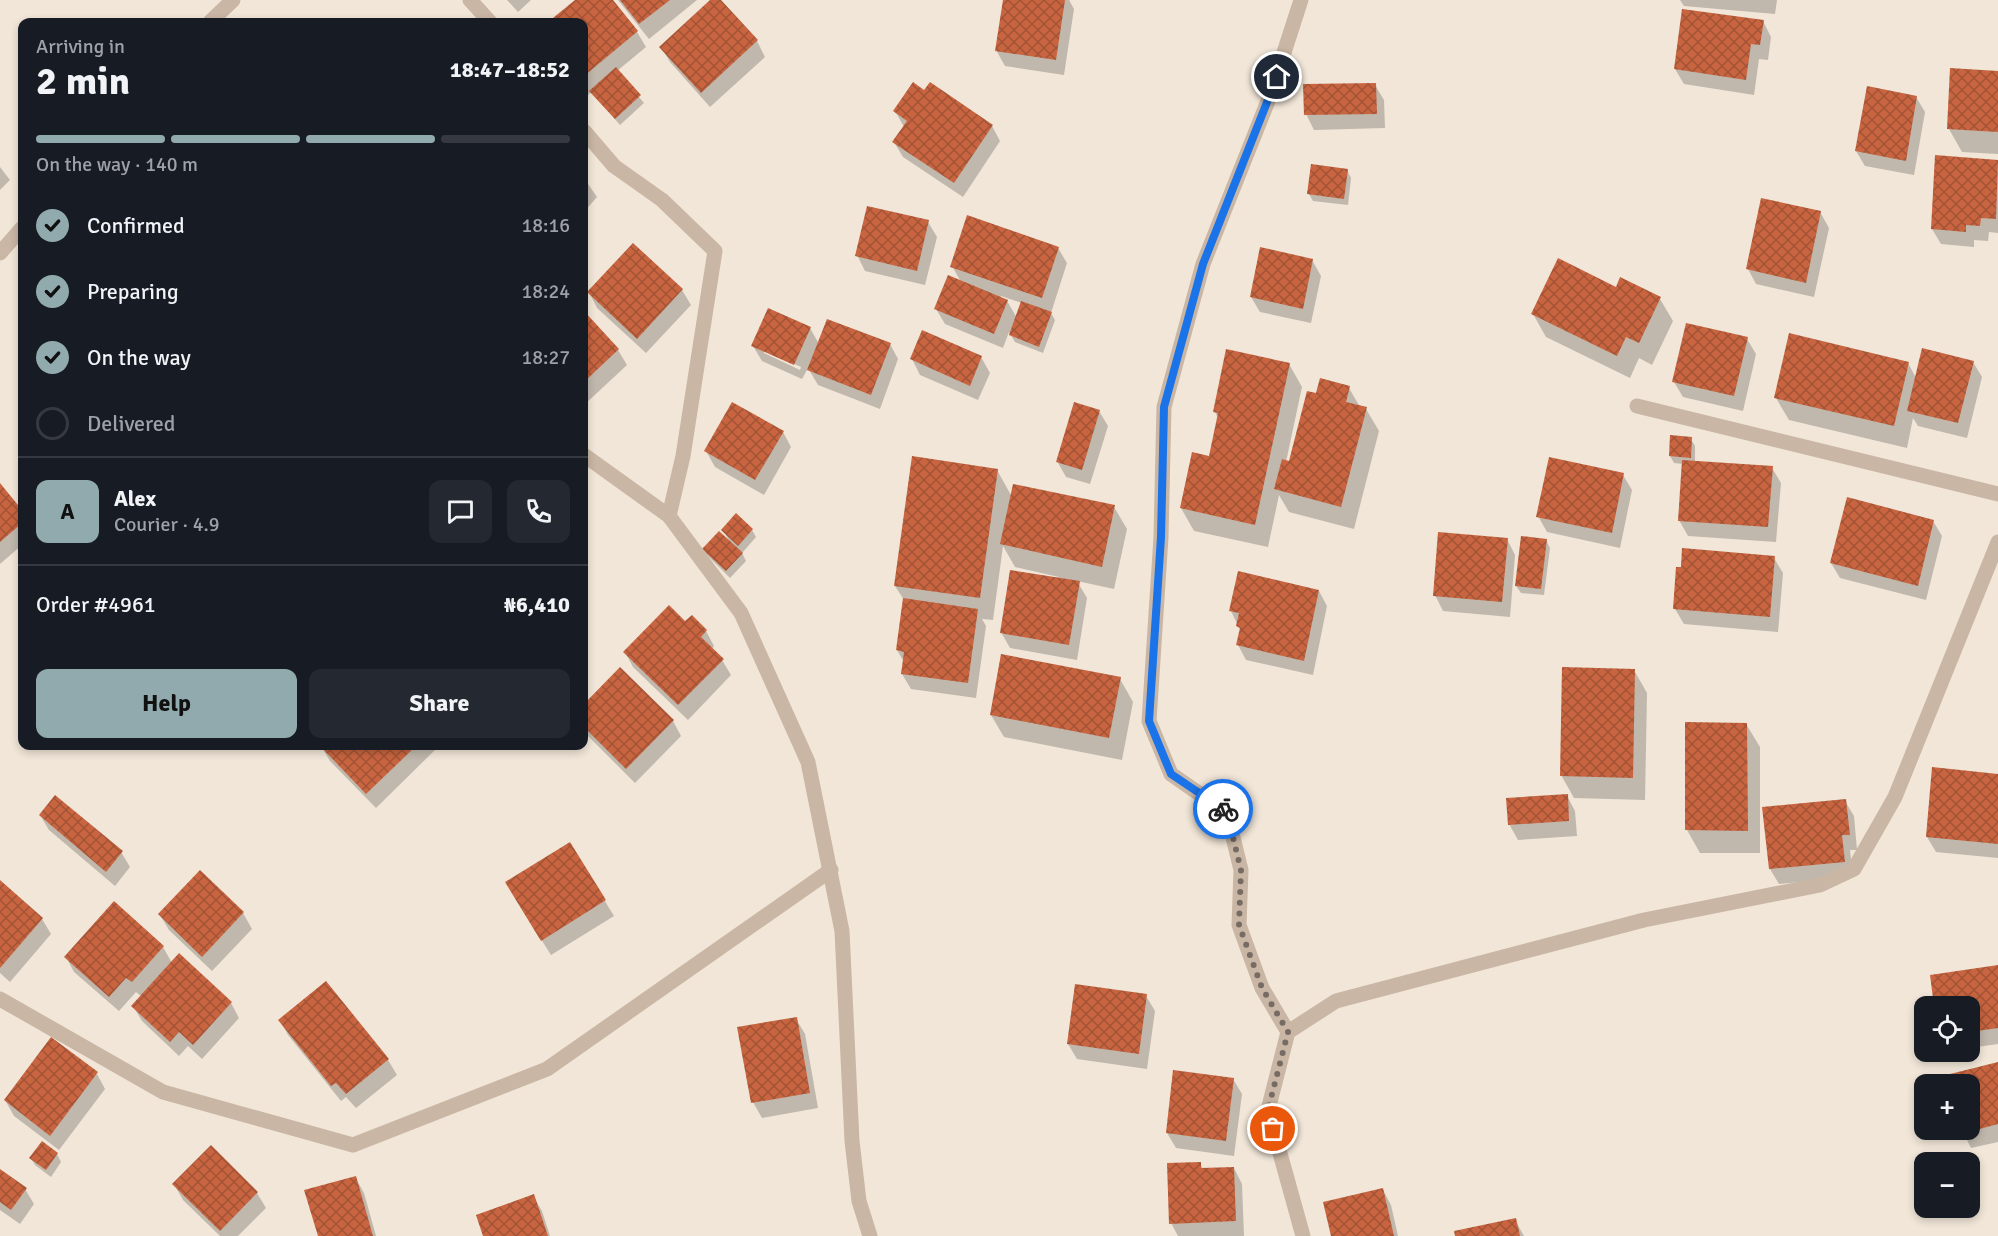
<!DOCTYPE html>
<html lang="en">
<head>
<meta charset="utf-8">
<style>
  :root { --surface:#171b24; --page:#242831; --text:#f1f3f6; --muted:#9ea1a6; --line:#363941; --accent:#91aaae }
  body { margin:0; font-family:Signika,sans-serif; background:var(--page); color:var(--text); height:100vh; display:flex; flex-direction:column; font-size:22px; white-space:nowrap }
  * { box-sizing:border-box; margin:0 }
  p { font-size:20px; color:var(--muted) }
  .icon { flex:none; width:33px; height:33px; fill:none; stroke:currentColor; stroke-width:2; stroke-linecap:round; stroke-linejoin:round }
  .map { position:relative; flex:1; overflow:hidden }
  .details { position:absolute; left:18px; top:18px; width:570px; height:732px; display:flex; flex-direction:column; background:var(--surface); border-radius:12px; box-shadow:0 3px 9px #0003 }
  .details>* { flex:none }
  .buttons { position:absolute; left:1914px; top:996px; display:grid; gap:12px }
  .buttons a { display:grid; place-items:center; width:66px; height:66px; border-radius:12px; background:var(--surface); box-shadow:0 3px 9px #0003; font-size:30px }
  .pin { position:absolute; display:grid; place-items:center; width:51px; height:51px; color:#fff; margin:-26px; border:3px solid #fff; border-radius:50%; box-shadow:0 2px 6px #0007 }
  .courier { position:absolute; display:grid; place-items:center; width:60px; height:60px; margin:-30px; border:4px solid #1a73e8; border-radius:50%; background:#fff; color:#222; box-shadow:0 2px 8px #0007 }
  .overview em { font-style:normal; font-weight:800 }
  .overview div { display:flex; flex-direction:column-reverse }
  .overview { display:flex; align-items:center; justify-content:space-between; height:102px; padding:0 18px }
  h1 { font-size:39px; font-weight:800; line-height:45px }
  .bar { display:grid; grid-template-columns:repeat(4,1fr); gap:9px 6px; align-content:center; height:72px; padding:0 18px }
  .bar i { height:8px; border-radius:4px; background:var(--line) }
  .bar .current { background:var(--accent) }
  .bar p { grid-column:span 4 }
  .line { display:flex; align-items:center; gap:15px; padding:0 18px; border-top:2px solid var(--line) }
  .line div { flex:1 }
  .round { display:grid; place-items:center; flex:none; width:63px; height:63px; border-radius:12px; background:var(--page) }
  ol { padding:0 18px; list-style:none }
  li { display:flex; align-items:center; gap:18px; height:66px }
  li p { margin-inline-start:auto }
  li .icon { padding:6px; border-radius:50%; background:var(--accent); color:#111; stroke-width:4 }
  li:last-child { color:var(--muted) }
  li i { width:33px; height:33px; border:3px solid var(--line); border-radius:50% }
  .button { display:flex; gap:12px; margin-top:auto; padding:12px 18px }
  .button a { flex:1; height:69px; border-radius:12px; background:var(--accent); color:#111; font-size:24px; font-weight:800; line-height:69px; text-align:center }
  .button a+a { background:var(--page); color:var(--text) }
  .map>svg:first-child { display:block }
  .shadow { fill:#0003; fill-rule:evenodd }
  .building { fill:url(#building-cross-hatch) }
  .lines { fill:none; stroke-linecap:round; stroke-linejoin:round }
  .minor { stroke:#c9b6a4; stroke-width:15 }
  .done { stroke:#776c64; stroke-width:6; stroke-dasharray:0 10.8 }
  .route { stroke:#1a73e8; stroke-width:8 }
</style>
</head>
<body>
<div class="map">
<svg width="1998" height="1236" viewBox="0 0 1998 1236">
  <defs>
    <pattern id="building-cross-hatch" width="8" height="8" patternUnits="userSpaceOnUse" patternTransform="scale(1.5)"><rect width="8" height="8" fill="#c86540"/><path d="M0 0l8 8M0 8l8-8" fill="none" stroke="#a35335"/></pattern>
  </defs>
  <rect width="100%" height="100%" fill="#f1e6d8"/>
  <g class="shadow">
    <path d="M507,0H531L518,12Z"/>
    <path d="M578,0H611L637,32L646,47L617,71L644,103L620,125L591,92L587,96L584,92V22H550Z"/>
    <path d="M618,0H697L649,39Z"/>
    <path d="M712,0H719L757,41L765,57L710,107L670,62L661,47Z"/>
    <path d="M1004,0H1069L1074,9L1064,75L1005,66L996,50Z"/>
    <path d="M1680,0H1777L1775,14L1684,6Z"/>
    <path d="M1763,21L1771,37L1768,60L1759,59L1754,95L1684,84L1675,69Z"/>
    <path d="M1998,72V154L1962,152L1949,129Z"/>
    <path d="M1375,85L1384,100L1385,128L1314,130L1306,114Z"/>
    <path d="M1916,97L1925,112L1914,175L1865,166L1856,151Z"/>
    <path d="M895,111L992,126L1000,141L963,197L903,157L894,142L904,127Z"/>
    <path d="M1937,157L1998,161V233L1989,232L1988,241L1974,240V247L1941,244L1932,229Z"/>
    <path d="M0,167L10,180L0,190Z"/>
    <path d="M1347,170L1351,178L1348,205L1313,201L1309,194Z"/>
    <path d="M584,178L597,197L584,212Z"/>
    <path d="M1820,212L1829,228L1814,297L1756,284L1748,269Z"/>
    <path d="M928,222L937,237L925,285L865,271L857,255Z"/>
    <path d="M1058,248L1067,263L1051,313L1055,320L1043,353L1015,342L1009,332L1003,348L945,324L936,309L961,282L952,266ZM1001,296L1022,303L1017,318L1007,301L1000,298Z"/>
    <path d="M1312,260L1321,276L1311,323L1260,312L1251,297Z"/>
    <path d="M1617,289L1660,299L1673,321L1652,365L1639,358L1630,378L1546,337L1533,314Z"/>
    <path d="M682,290L691,305L646,353L597,308L589,292Z"/>
    <path d="M584,313L618,350L627,365L584,405Z"/>
    <path d="M810,328L819,344H890L898,359L880,409L818,385L808,368L802,379L762,361L753,346ZM764,350L801,367L800,370L764,353Z"/>
    <path d="M1747,339L1756,354L1743,411L1683,397L1674,382Z"/>
    <path d="M981,357L990,373L978,400L920,375L912,359Z"/>
    <path d="M1973,362L1982,377L1967,438L1918,426L1913,418L1907,448L1789,420L1776,398L1908,363L1916,378Z"/>
    <path d="M1289,364L1302,387L1286,462L1290,463L1317,395L1349,388L1360,407L1366,409L1379,431L1354,529L1289,512L1279,495L1268,547L1194,531L1181,508L1210,458L1218,418L1215,412Z"/>
    <path d="M1099,411L1108,426L1090,484L1066,477L1057,461Z"/>
    <path d="M783,432L791,447L764,495L715,467L706,451Z"/>
    <path d="M1672,437L1691,439L1695,446V462L1772,468L1781,483L1776,542L1688,536L1679,520L1683,464L1674,463L1670,456Z"/>
    <path d="M997,470L1012,497L1114,507L1127,529L1114,589L1077,581L1087,598L1077,660L1010,648L1001,632L1059,577L1015,567L1003,546L993,620L982,619L986,626L976,698L911,689L902,674L904,662L897,650L904,600L895,586Z"/>
    <path d="M1623,475L1632,490L1620,548L1547,532L1538,516Z"/>
    <path d="M0,485L22,513V545L0,564Z"/>
    <path d="M737,515L752,530L756,537L742,553L746,561L730,578L708,556L703,549L729,541L723,530Z"/>
    <path d="M1933,521L1942,536L1926,600L1840,578L1831,563Z"/>
    <path d="M1507,539L1515,555L1510,617L1443,611L1435,595Z"/>
    <path d="M1546,540L1550,548L1544,595L1521,593L1516,586Z"/>
    <path d="M1774,558L1783,573L1778,632L1684,624L1675,609Z"/>
    <path d="M1319,591L1327,606L1313,675L1246,660L1238,645L1241,632L1231,611Z"/>
    <path d="M685,623L706,631L714,646L712,649L722,660L731,675L688,720L633,667L625,652Z"/>
    <path d="M620,669L673,721L681,736L635,783L584,732V706Z"/>
    <path d="M1634,670L1647,693L1645,800L1574,798L1561,775Z"/>
    <path d="M1120,679L1133,702L1122,760L1004,737L991,715Z"/>
    <path d="M1746,724L1760,747V853H1700L1687,830Z"/>
    <path d="M321,746H436L437,748L376,808L330,761Z"/>
    <path d="M1998,775V858L1936,852L1927,837Z"/>
    <path d="M1567,796L1575,811L1577,836L1518,840L1509,824Z"/>
    <path d="M1845,801L1854,816L1857,850H1850L1853,877L1779,884L1770,869Z"/>
    <path d="M40,815L121,852L130,867L115,886L49,830Z"/>
    <path d="M570,844L614,916L551,955L515,898Z"/>
    <path d="M200,873L243,913L252,929L212,971L169,930L160,915Z"/>
    <path d="M0,882L42,919L51,934L10,982L0,973Z"/>
    <path d="M114,903L163,947L172,963L231,1003L239,1018L202,1059L188,1046L179,1056L142,1021L133,1006L142,997L136,992L119,1011L74,972L66,957Z"/>
    <path d="M1998,967V1044L1970,1048V1006H1936L1932,976Z"/>
    <path d="M1146,996L1155,1011L1147,1069L1077,1059L1068,1044Z"/>
    <path d="M796,1019L805,1034L818,1108L762,1118L753,1102Z"/>
    <path d="M280,1020L388,1060L397,1075L356,1108L346,1097L341,1101L288,1035Z"/>
    <path d="M1998,1063V1142L1971,1148L1962,1130H1970V1084H1950L1948,1076Z"/>
    <path d="M97,1074L105,1089L59,1150L14,1116L5,1100Z"/>
    <path d="M1233,1079L1242,1094L1234,1156L1176,1148L1167,1133Z"/>
    <path d="M57,1154L61,1162L51,1177L35,1165L31,1158Z"/>
    <path d="M1200,1164L1204,1170L1234,1168L1242,1184L1244,1236H1178L1171,1223Z"/>
    <path d="M0,1171L25,1189L34,1204L20,1224L0,1210Z"/>
    <path d="M355,1177L364,1193L376,1236H319Z"/>
    <path d="M174,1184L257,1193L266,1208L238,1236H220L183,1200Z"/>
    <path d="M1383,1190L1391,1205L1398,1236H1332Z"/>
    <path d="M533,1196L542,1211L550,1236H485Z"/>
    <path d="M1515,1220L1524,1236H1457Z"/>
  </g>
  <g class="building">
    <path d="M575,0H613L638,31L584,76V22H548Z"/>
    <path d="M620,0H670L639,24Z"/>
    <path d="M710,0H721L758,40L701,93L659,47Z"/>
    <path d="M1003,0H1065L1056,60L995,51Z"/>
    <path d="M1682,9L1764,20L1760,45L1751,44L1746,80L1674,69Z"/>
    <path d="M616,67L641,95L615,119L589,91Z"/>
    <path d="M1950,68L1998,71V132L1947,129Z"/>
    <path d="M913,82L924,90L930,82L993,125L954,183L892,142L907,121L893,111Z"/>
    <path d="M1376,83L1377,114L1304,115L1303,84Z"/>
    <path d="M1867,86L1917,96L1906,161L1855,151Z"/>
    <path d="M1935,155L1998,160L1996,219L1981,218L1980,226L1966,225V232L1931,229Z"/>
    <path d="M1311,164L1348,169L1344,199L1307,194Z"/>
    <path d="M1761,198L1821,211L1806,283L1746,269Z"/>
    <path d="M867,206L929,220L917,271L855,256Z"/>
    <path d="M967,215L1059,247L1042,298L950,267Z"/>
    <path d="M633,243L683,289L637,339L587,292Z"/>
    <path d="M1260,247L1313,259L1303,309L1250,297Z"/>
    <path d="M1558,258L1616,287L1620,277L1661,297L1639,343L1626,337L1617,356L1531,314Z"/>
    <path d="M948,275L1008,300L994,334L934,309Z"/>
    <path d="M1021,301L1052,312L1039,347L1009,335Z"/>
    <path d="M768,308L811,327L794,365L751,346Z"/>
    <path d="M584,311L619,349L584,382Z"/>
    <path d="M827,319L891,343L871,395L807,370Z"/>
    <path d="M1686,323L1748,337L1734,396L1672,382Z"/>
    <path d="M922,330L982,356L970,386L910,359Z"/>
    <path d="M1789,333L1909,362L1894,426L1774,398Z"/>
    <path d="M1922,348L1974,361L1958,423L1907,411Z"/>
    <path d="M1226,349L1290,363L1255,525L1180,508L1192,452L1209,456L1218,413L1213,412Z"/>
    <path d="M1320,378L1350,386L1346,402L1367,407L1341,507L1274,489L1282,459L1289,461L1307,391L1316,393Z"/>
    <path d="M732,402L784,431L755,480L704,451Z"/>
    <path d="M1074,402L1100,410L1082,470L1056,462Z"/>
    <path d="M1670,435L1692,437L1691,458L1669,456Z"/>
    <path d="M912,456L998,469L980,598L894,586Z"/>
    <path d="M1549,457L1624,473L1612,533L1536,517Z"/>
    <path d="M1682,460L1773,466L1768,527L1678,521Z"/>
    <path d="M0,483L22,510V523L0,542Z"/>
    <path d="M1013,484L1115,505L1102,567L1000,544Z"/>
    <path d="M1847,497L1934,520L1918,586L1830,563Z"/>
    <path d="M736,513L753,529L738,546L721,530Z"/>
    <path d="M719,531L743,553L726,571L702,549Z"/>
    <path d="M1438,532L1508,538L1502,602L1433,596Z"/>
    <path d="M1521,536L1547,539L1541,589L1515,586Z"/>
    <path d="M1682,548L1775,556L1770,617L1673,609L1676,567H1681Z"/>
    <path d="M1010,570L1080,581L1069,645L1000,633Z"/>
    <path d="M1238,571L1319,590L1304,661L1236,645L1240,628L1236,626L1239,613L1229,611Z"/>
    <path d="M903,598L978,609L968,683L901,674L904,652L896,650Z"/>
    <path d="M669,605L685,621L692,615L707,630L701,637L724,659L678,705L623,652Z"/>
    <path d="M1001,654L1121,677L1109,738L990,715Z"/>
    <path d="M620,667L674,720L626,769L584,727V704Z"/>
    <path d="M1562,667L1635,669L1633,778L1560,776Z"/>
    <path d="M1685,722L1747,723L1748,831L1685,830Z"/>
    <path d="M320,746H416L366,794Z"/>
    <path d="M1932,767L1998,774V844L1926,837Z"/>
    <path d="M1568,794L1569,821L1508,825L1506,798Z"/>
    <path d="M55,795L123,851L106,872L39,815Z"/>
    <path d="M1846,799L1850,835H1842L1845,862L1769,869L1762,807Z"/>
    <path d="M570,842L606,900L541,941L505,882Z"/>
    <path d="M200,870L244,912L202,957L158,914Z"/>
    <path d="M0,880L43,918L0,968Z"/>
    <path d="M114,901L164,946L132,982L126,978L109,997L64,957Z"/>
    <path d="M179,953L232,1002L193,1045L179,1032L170,1042L131,1006Z"/>
    <path d="M1998,965V1028L1970,1032V1006H1934L1930,975Z"/>
    <path d="M326,981L389,1059L346,1094L336,1083L331,1086L278,1020Z"/>
    <path d="M1075,984L1147,994L1139,1054L1067,1044Z"/>
    <path d="M797,1017L810,1093L751,1103L737,1027Z"/>
    <path d="M51,1037L98,1072L50,1136L4,1100Z"/>
    <path d="M1998,1062V1124L1961,1134L1960,1130H1970V1084H1948L1946,1075Z"/>
    <path d="M1173,1070L1234,1078L1226,1141L1166,1133Z"/>
    <path d="M42,1141L58,1153L46,1170L29,1158Z"/>
    <path d="M211,1145L258,1192L220,1231L172,1184Z"/>
    <path d="M1201,1162V1168L1234,1167L1236,1221L1169,1224L1167,1163Z"/>
    <path d="M0,1169L27,1188L11,1210L0,1202Z"/>
    <path d="M356,1176L373,1236H318L304,1190Z"/>
    <path d="M1383,1188L1394,1236H1331L1323,1202Z"/>
    <path d="M534,1194L548,1236H483L476,1215Z"/>
    <path d="M1516,1218L1520,1236H1455L1454,1231Z"/>
  </g>
  <g class="lines">
    <g class="minor">
      <path d="M470,0L490,22"/>
      <path d="M210,22L233,0"/>
      <path d="M584,131L614,166L662,200L715,251L683,456L669,516L741,613L808,762L842,931L852,1141L859,1201L870,1236"/>
      <path d="M0,253L22,228"/>
      <path d="M1637,406L1998,494"/>
      <path d="M584,455L669,516"/>
      <path d="M0,999L163,1092L353,1145L547,1069L831,870"/>
      <path d="M1288,1032L1262,988L1239,925L1241,870L1227,813L1171,774L1149,721L1161,537L1164,407L1203,264L1270,96L1301,0"/>
      <path d="M1303,1236L1268,1110L1288,1032L1336,1001L1644,920L1820,885L1854,869L1895,797L1998,542"/>
    </g>
  </g>
  <g class="lines">
    <path class="done" d="M1223,809L1227,813L1241,870L1239,925L1262,988L1288,1032L1268,1110L1273,1129"/>
    <path class="route" d="M1223,809L1171,774L1149,721L1161,537L1164,407L1203,264L1277,77"/>
  </g>
</svg>
<div class="buttons">
<a><svg class="icon" aria-label="locate" viewBox="0 0 24 24"><circle cx="12" cy="12" r="6"/><path d="M12 2v4M12 18v4M2 12h4M18 12h4"/></svg></a>
<a>+</a>
<a>−</a>
</div>
<div class="pin" style="left:1273px;top:1129px;background:#ea580c"><svg class="icon" aria-label="bag" viewBox="0 0 24 24"><path d="M5 8h14l-1 12H6zM9 8a3 3 0 0 1 6 0"/></svg></div>
<div class="pin" style="left:1277px;top:77px;background:#1f2937"><svg class="icon" aria-label="home" viewBox="0 0 24 24"><path d="M3 11l9-7 9 7M6 9v11h12V9"/></svg></div>
<div class="courier" style="left:1223px;top:809px"><svg class="icon" aria-label="bike" viewBox="0 0 24 24"><circle cx="6" cy="16" r="4"/><circle cx="18" cy="16" r="4"/><path d="M6 16l4-8h5l3 8M10 8l3 8H6M13 5h3"/></svg></div>
<section class="details">
<div class="overview"><div><h1>2 min</h1><p>Arriving in</p></div><em>18:47–18:52</em></div>
<div class="bar"><i class="current"></i><i class="current"></i><i class="current"></i><i></i><p>On the way · 140 m</p></div>
<ol>
<li><svg class="icon" aria-label="check" viewBox="0 0 24 24"><path d="M5 12l5 5 9-10"/></svg>Confirmed<p>18:16</p></li>
<li><svg class="icon" aria-label="check" viewBox="0 0 24 24"><path d="M5 12l5 5 9-10"/></svg>Preparing<p>18:24</p></li>
<li><svg class="icon" aria-label="check" viewBox="0 0 24 24"><path d="M5 12l5 5 9-10"/></svg>On the way<p>18:27</p></li>
<li><i></i>Delivered</li>
</ol>
<div class="line" style="height:108px"><b class="round" style="background:var(--accent);color:#111">A</b><div><b>Alex</b><p>Courier · 4.9</p></div><a class="round"><svg class="icon" aria-label="chat" viewBox="0 0 24 24"><path d="M4 5h16v11H9l-5 4z"/></svg></a><a class="round"><svg class="icon" aria-label="phone" viewBox="0 0 24 24"><path d="M5 4h4l2 5-3 2q2 4 5 5l2-3 5 2v4C11 20 4 13 5 4z"/></svg></a></div>
<div class="line" style="height:78px"><div>Order #4961</div><b>₦6,410</b></div>
<div class="button"><a>Help</a><a>Share</a></div>
</section>
</div>
</body>
</html>
